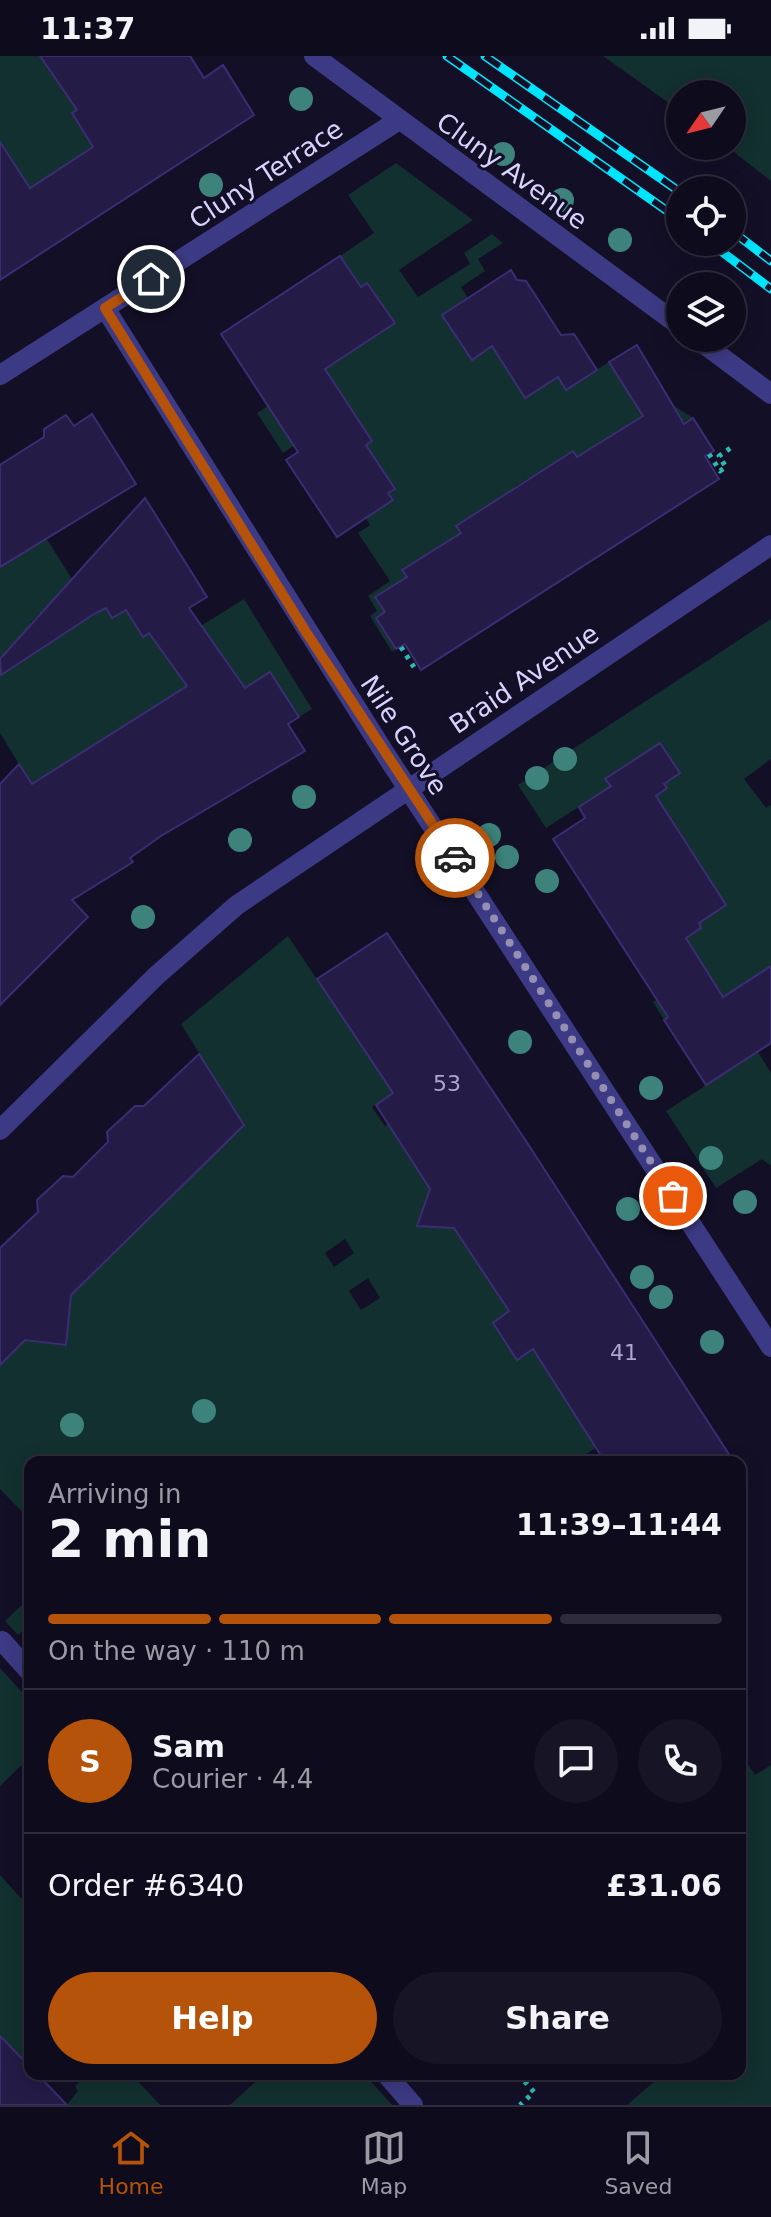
<!DOCTYPE html>
<html lang="en">
<head>
<meta charset="utf-8">
<style>
  :root { --surface:#0e0b1c; --page:#171425; --text:#f1f3f6; --muted:#9b9ba3; --line:#2e2b3b; --accent:#b45309 }
  body { margin:0; font-family:"DejaVu Sans",sans-serif; background:var(--page); color:var(--text); height:100vh; display:flex; flex-direction:column; font-size:30px; white-space:nowrap }
  * { box-sizing:border-box; margin:0 }
  p { font-size:26px; color:var(--muted) }
  .icon { flex:none; width:44px; height:44px; fill:none; stroke:currentColor; stroke-width:2; stroke-linecap:round; stroke-linejoin:round }
  .map { position:relative; flex:1; overflow:hidden }
  .side { position:absolute; left:24px; top:1400px; width:722px; height:624px; display:flex; flex-direction:column; background:var(--surface); border-radius:16px; box-shadow:0 4px 20px #0003,0 0 0 2px var(--line) }
  .side>* { flex:none }
  .needle { width:52px; rotate:235deg }
  .buttons { position:absolute; left:666px; top:24px; display:grid; gap:16px }
  .buttons a { display:grid; place-items:center; width:80px; height:80px; border-radius:50%; background:var(--surface); box-shadow:0 4px 20px #0003,0 0 0 2px var(--line); font-size:40px }
  .pin { position:absolute; display:grid; place-items:center; width:68px; height:68px; color:#fff; margin:-34px; border:4px solid #fff; border-radius:50%; box-shadow:0 2px 8px #0007 }
  .courier { position:absolute; display:grid; place-items:center; width:80px; height:80px; margin:-40px; border:6px solid #b45309; border-radius:50%; background:#fff; color:#222; box-shadow:0 2px 10px #0007 }
  .overview em { font-style:normal; font-weight:700 }
  .overview div { display:flex; flex-direction:column-reverse }
  .overview { display:flex; align-items:center; justify-content:space-between; height:136px; padding:0 24px }
  h1 { font-size:52px; font-weight:700; line-height:60px }
  .bar { display:grid; grid-template-columns:repeat(4,1fr); gap:12px 8px; align-content:center; height:96px; padding:0 24px }
  .bar i { height:10px; border-radius:6px; background:var(--line) }
  .bar .active { background:var(--accent) }
  .bar p { grid-column:span 4 }
  .line { display:flex; align-items:center; gap:20px; padding:0 24px; border-top:2px solid var(--line) }
  .line div { flex:1 }
  .round { display:grid; place-items:center; flex:none; width:84px; height:84px; border-radius:42px; background:var(--page) }
  .button { display:flex; gap:16px; margin-top:auto; padding:16px 24px }
  .button a { flex:1; height:92px; border-radius:48px; background:var(--accent); color:#fff; font-size:32px; font-weight:700; line-height:92px; text-align:center }
  .button a+a { background:var(--page); color:var(--text) }
  .status { display:flex; justify-content:space-between; align-items:center; height:56px; padding:0 40px; background:var(--surface); direction:ltr }
  .status svg { height:22px; fill:currentColor }
  .tab-bar { display:flex; justify-content:space-around; align-items:center; height:112px; border-top:2px solid var(--line); background:var(--surface); font-size:22px; color:var(--muted) }
  .tab-bar a { display:grid; justify-items:center; gap:4px }
  .tab-bar .active { color:var(--accent) }
  .map>svg:first-child { display:block }
  .green { fill:#12302f; fill-rule:evenodd }
  .building { fill:#241b47; stroke:#3b2d73; stroke-width:2 }
  .lines { fill:none; stroke-linecap:round; stroke-linejoin:round }
  .path { stroke:#2fb8b0; stroke-width:5; stroke-dasharray:4 6; stroke-linecap:butt }
  .minor { stroke:#3d3a85; stroke-width:20 }
  .rail-casing { stroke:#00e5ff; stroke-width:9 }
  .rail { stroke:#130f26; stroke-width:6; stroke-dasharray:18; stroke-linecap:butt }
  .tree { fill:#3d827b }
  .done { stroke:#948fb3; stroke-width:8; stroke-dasharray:0 14.4 }
  .route { stroke:#b45309; stroke-width:10 }
  .labels { text-anchor:middle; stroke-width:6; stroke-linejoin:round; paint-order:stroke }
  .number-label { font-size:22px; fill:#aca6d1 }
  .street-label { font-size:26px; fill:#d9d4ff; stroke:#130f26 }
</style>
</head>
<body>
<div class="status"><b>11:37</b><svg viewBox="0 0 49 12"><path d="M0 12V9h3v3zM5 12V6h3v6zM10 12V3h3v9zM15 12V0h3v12zM26 1h20v11H26zM47 4h2v5h-2z"/></svg></div>
<div class="map">
<svg width="771" height="2049" viewBox="0 0 771 2049">
  <rect width="100%" height="100%" fill="#130f26"/>
  <g class="green">
    <path d="M0,0H40L46,9L112,32L72,57L93,91L31,134L11,102L0,108Z"/>
    <path d="M603,0H771V125L726,90H732V38H680V55Z"/>
    <path d="M396,107L473,164L399,214L418,241L470,208L464,197L492,178L503,187L478,203L485,215L461,231L468,242L445,257L471,304L492,290L525,342L558,321L566,333L609,306L644,362L670,347L693,362L582,409L573,395L560,404L539,437L529,422L514,431L523,447L456,470L465,484L375,541L385,556L376,562L396,593L392,596L370,560L377,555L368,540L390,525L358,477L370,469L366,462L392,445L388,437L394,433L307,381L283,397L257,357L387,273L371,246L377,241L367,227L361,231L340,200L374,177L348,139Z"/>
    <path d="M4,416L95,559L106,552L112,562L125,551L143,581L149,577L180,583L244,543L312,653L299,661L270,616L245,632L227,605L187,631L48,756L0,677V497ZM46,552L53,554L45,590L30,567Z"/>
    <path d="M771,563V703L744,723L766,752L771,749V917L767,913L723,941L715,931L664,964L653,946L673,933L680,885L701,872L697,864L705,863L726,849L713,830L660,798L684,782L665,755L628,758L667,733L664,728L680,717L661,687L606,722L611,730L546,772L518,729Z"/>
    <path d="M288,880L376,1011L446,965L463,991L372,1051L385,1070L419,1048L395,1079L413,1106L444,1086L437,1143L421,1158L429,1170L449,1162L509,1255L493,1267L517,1304L533,1293L605,1367L587,1379L596,1392L585,1399L590,1406H30V1464L0,1433V1309L30,1279L36,1286L66,1289L68,1270L43,1266L244,1069L181,968ZM345,1183L354,1197L334,1211L325,1197ZM368,1222L380,1242L361,1254L349,1235Z"/>
    <path d="M758,996L771,1017V1110L762,1103L716,1132L666,1055Z"/>
    <path d="M30,1541V1568L18,1579L5,1565Z"/>
    <path d="M0,1612L30,1645V1701L0,1730Z"/>
    <path d="M740,1697L755,1719L771,1709V2049H627L663,2018H740Z"/>
    <path d="M0,1819L30,1852V2011L0,1980Z"/>
    <path d="M88,2018H135L133,2020L160,2049H67L78,2035L75,2030Z"/>
    <path d="M264,2018H364L392,2049H230Z"/>
  </g>
  <g class="building">
    <path d="M40,0H190L204,22L223,9L254,59L0,224V86L30,132L93,91L72,57L77,54Z"/>
    <path d="M340,200L361,231L367,227L395,267L325,313L372,385L366,389L395,433L388,437L393,444L337,481L286,404L298,396L221,278Z"/>
    <path d="M511,214L517,224L526,225L561,279L574,278L597,314L566,334L558,321L525,342L492,290L472,304L442,259Z"/>
    <path d="M637,289L684,368L693,362L714,395L705,400L719,423L421,614L405,588L396,593L376,562L385,556L375,541L407,521L402,514L461,477L456,470L573,395L577,401L643,360L609,306Z"/>
    <path d="M92,358L136,428L0,511V409L44,381V373L66,359L74,370Z"/>
    <path d="M145,442L207,541L189,552L245,632L270,616L299,661L288,668L305,695L161,780L130,802L133,806L72,844L88,861L0,949V728L19,708L32,728L187,630L149,577L143,581L126,554L112,562L106,552L94,558L1,619L0,603Z"/>
    <path d="M660,687L680,717L664,728L667,732L656,740L726,849L699,867L701,872L686,882L723,941L771,910V987L706,1029L664,964L668,961L553,783L585,762L579,751L611,730L605,723Z"/>
    <path d="M387,877L526,1085L734,1406H605L533,1293L517,1304L493,1267L509,1255L454,1172L417,1170L430,1133L376,1049L393,1037L317,923Z"/>
    <path d="M199,998L244,1069L71,1239L66,1289L25,1284L0,1309V1192L38,1156L37,1144L63,1120L73,1121L108,1086L107,1076L135,1050H144Z"/>
    <path d="M0,1980L30,2011V2018H37L67,2049H0Z"/>
  </g>
  <g class="lines">
    <g class="path">
      <path d="M709,398L720,415L726,411L719,400L732,391"/>
      <path d="M401,591L417,616"/>
      <path d="M518,2018L534,2036L520,2049"/>
    </g>
    <g class="minor">
      <path d="M314,0L680,270"/>
      <path d="M105,252L386,699L771,1291"/>
      <path d="M696,282L771,338"/>
      <path d="M0,319L399,64"/>
      <path d="M0,1074L156,920L237,849L771,489"/>
      <path d="M2,1585L30,1616"/>
      <path d="M386,2018L413,2049"/>
    </g>
    <g class="rail-casing">
      <g id="rail">
        <path d="M447,0L680,164"/>
        <path d="M485,0L680,136"/>
        <path d="M732,175L771,205"/>
        <path d="M709,186L771,233"/>
      </g>
    </g>
    <use href="#rail" class="rail"/>
  </g>
  <g class="tree">
    <circle cx="301" cy="43" r="12"/>
    <circle cx="503" cy="98" r="12"/>
    <circle cx="211" cy="129" r="12"/>
    <circle cx="562" cy="144" r="12"/>
    <circle cx="620" cy="184" r="12"/>
    <circle cx="565" cy="703" r="12"/>
    <circle cx="537" cy="722" r="12"/>
    <circle cx="304" cy="741" r="12"/>
    <circle cx="489" cy="779" r="12"/>
    <circle cx="240" cy="784" r="12"/>
    <circle cx="507" cy="801" r="12"/>
    <circle cx="547" cy="825" r="12"/>
    <circle cx="143" cy="861" r="12"/>
    <circle cx="520" cy="986" r="12"/>
    <circle cx="651" cy="1032" r="12"/>
    <circle cx="711" cy="1102" r="12"/>
    <circle cx="745" cy="1146" r="12"/>
    <circle cx="628" cy="1153" r="12"/>
    <circle cx="642" cy="1221" r="12"/>
    <circle cx="661" cy="1241" r="12"/>
    <circle cx="712" cy="1286" r="12"/>
    <circle cx="204" cy="1355" r="12"/>
    <circle cx="72" cy="1369" r="12"/>
  </g>
  <g class="lines">
    <path class="done" d="M455,802L673,1140"/>
    <path class="route" d="M151,223L105,252L306,576L455,802"/>
  </g>
  <g class="labels">
    <g class="number-label">
      <text x="447" y="1035">53</text>
      <text x="624" y="1304">41</text>
    </g>
    <g class="street-label">
      <text transform="translate(512 115) rotate(36)" y="9">Cluny Avenue</text>
      <text transform="translate(266 118) rotate(-33)" y="9">Cluny Terrace</text>
      <text transform="translate(524 623) rotate(-34)" y="9">Braid Avenue</text>
      <text transform="translate(404 679) rotate(57)" y="9">Nile Grove</text>
    </g>
  </g>
</svg>
<div class="buttons">
<a><svg class="needle" viewBox="-14 -14 28 28"><path d="M0-13l5 13h-10z" fill="#e53935"/><path d="M0 13l5-13h-10z" fill="#9b9ba3"/></svg></a>
<a><svg class="icon" aria-label="locate" viewBox="0 0 24 24"><circle cx="12" cy="12" r="6"/><path d="M12 2v4M12 18v4M2 12h4M18 12h4"/></svg></a>
<a><svg class="icon" aria-label="layers" viewBox="0 0 24 24"><path d="M12 4l9 5-9 5-9-5zM3 14l9 5 9-5"/></svg></a>
</div>
<div class="pin" style="left:673px;top:1140px;background:#ea580c"><svg class="icon" aria-label="bag" viewBox="0 0 24 24"><path d="M5 8h14l-1 12H6zM9 8a3 3 0 0 1 6 0"/></svg></div>
<div class="pin" style="left:151px;top:223px;background:#1f2937"><svg class="icon" aria-label="home" viewBox="0 0 24 24"><path d="M3 11l9-7 9 7M6 9v11h12V9"/></svg></div>
<div class="courier" style="left:455px;top:802px"><svg class="icon" aria-label="car" viewBox="0 0 24 24"><path d="M5 17H2v-5l4-1 3-4h7l3 4 3 1v5h-3M9 17h6M6 11h13"/><circle cx="7" cy="17" r="2"/><circle cx="17" cy="17" r="2"/></svg></div>
<section class="side">
<div class="overview"><div><h1>2 min</h1><p>Arriving in</p></div><em>11:39–11:44</em></div>
<div class="bar"><i class="active"></i><i class="active"></i><i class="active"></i><i></i><p>On the way · 110 m</p></div>
<div class="line" style="height:144px"><b class="round" style="background:var(--accent);color:#fff">S</b><div><b>Sam</b><p>Courier · 4.4</p></div><a class="round"><svg class="icon" aria-label="chat" viewBox="0 0 24 24"><path d="M4 5h16v11H9l-5 4z"/></svg></a><a class="round"><svg class="icon" aria-label="phone" viewBox="0 0 24 24"><path d="M5 4h4l2 5-3 2q2 4 5 5l2-3 5 2v4C11 20 4 13 5 4z"/></svg></a></div>
<div class="line" style="height:104px"><div>Order #6340</div><b>£31.06</b></div>
<div class="button"><a>Help</a><a>Share</a></div>
</section>
</div>
<nav class="tab-bar">
<a class="active"><svg class="icon" aria-label="home" viewBox="0 0 24 24"><path d="M3 11l9-7 9 7M6 9v11h12V9"/></svg>Home</a>
<a><svg class="icon" aria-label="map" viewBox="0 0 24 24"><path d="M3 6l6-2 6 2 6-2v14l-6 2-6-2-6 2zM9 4v14M15 6v14"/></svg>Map</a>
<a><svg class="icon" aria-label="saved" viewBox="0 0 24 24"><path d="M7 4h10v16l-5-4-5 4z"/></svg>Saved</a>
</nav>
</body>
</html>
